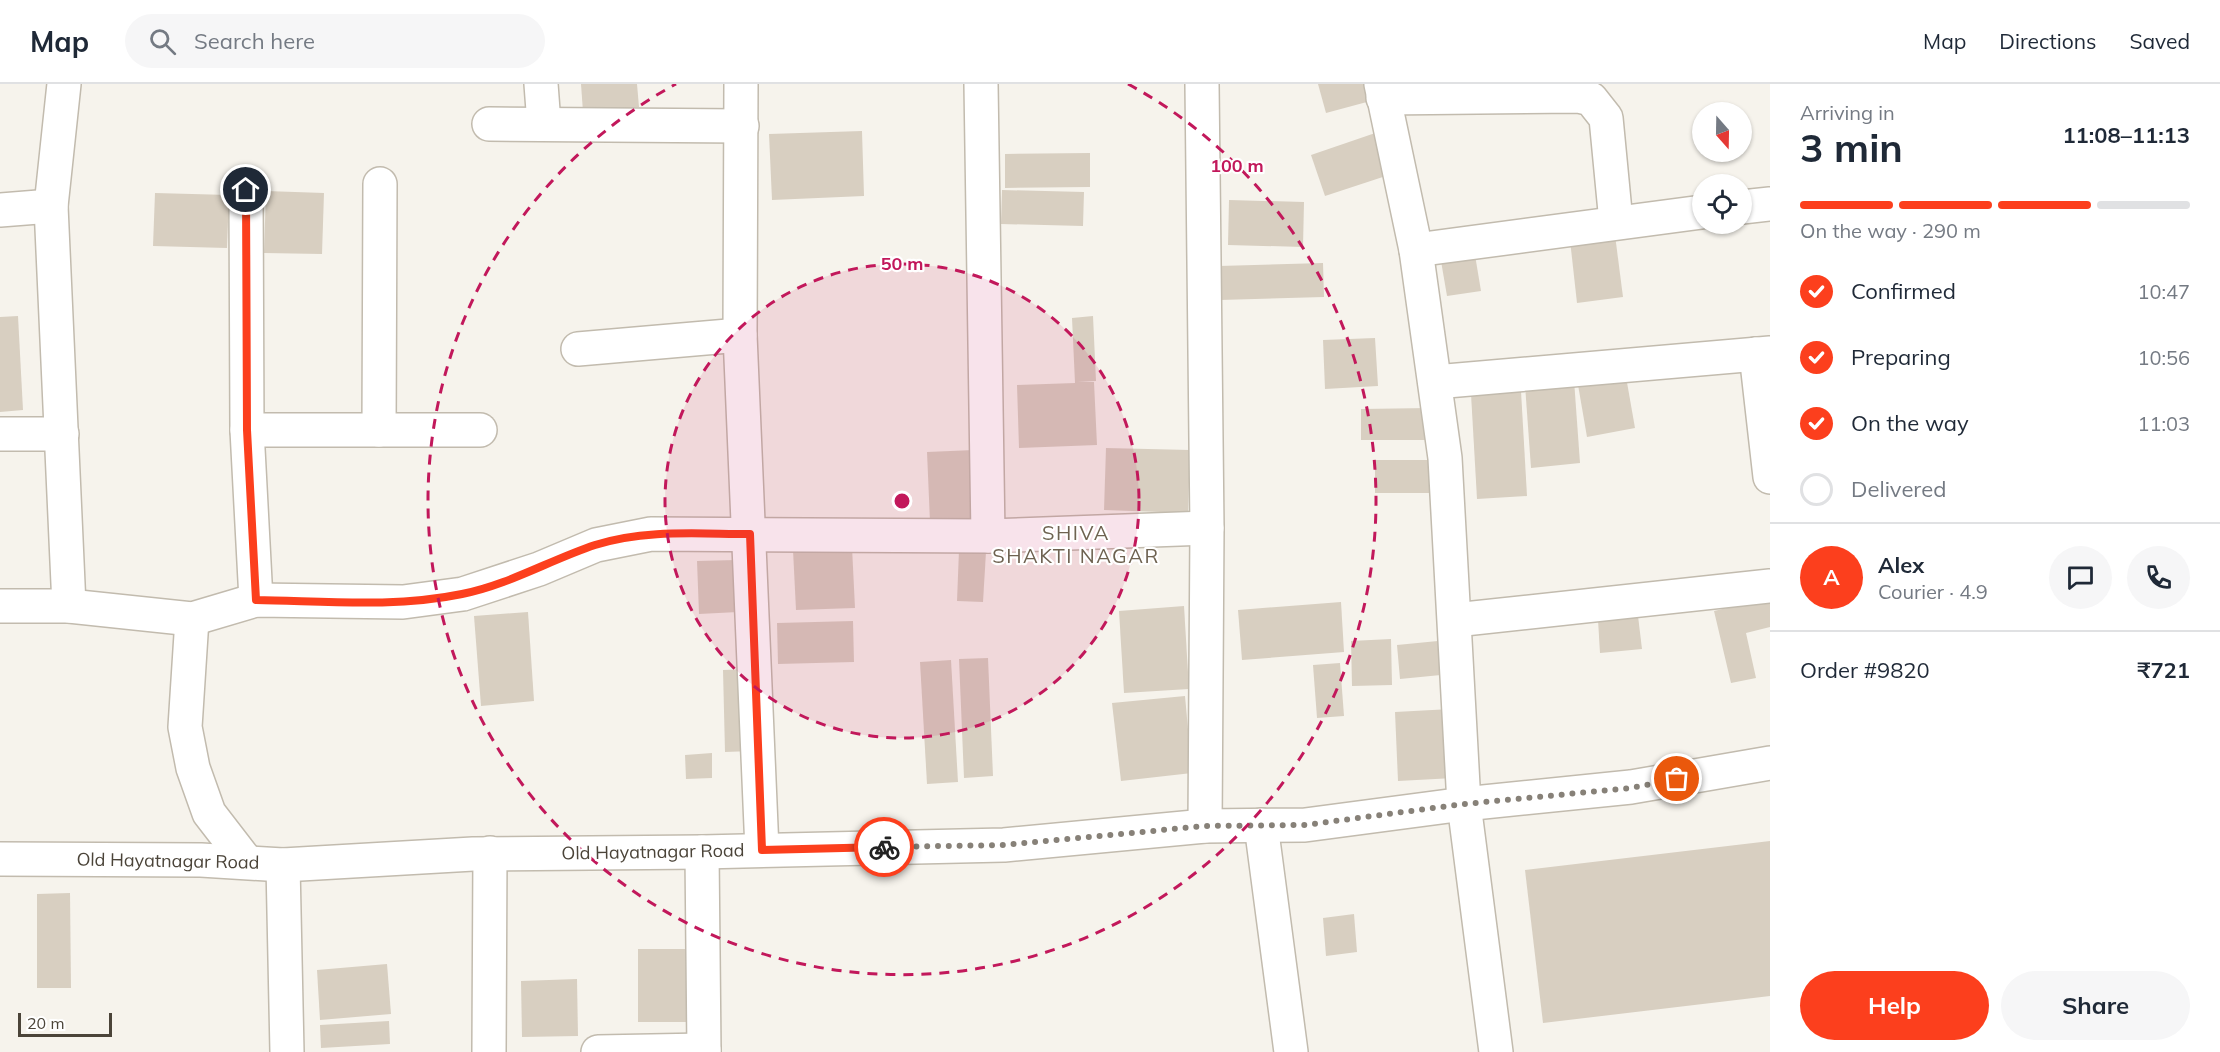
<!DOCTYPE html>
<html lang="en">
<head>
<meta charset="utf-8">
<style>
  :root { --surface:#fff; --page:#f6f6f7; --text:#1f2937; --muted:#747a83; --line:#e0e1e3; --accent:#fc3f1d }
  body { margin:0; font-family:Mulish,sans-serif; background:var(--page); color:var(--text); height:100vh; display:flex; flex-direction:column; font-size:22px; white-space:nowrap }
  * { box-sizing:border-box; margin:0 }
  p { font-size:20px; color:var(--muted) }
  .icon { flex:none; width:33px; height:33px; fill:none; stroke:currentColor; stroke-width:2; stroke-linecap:round; stroke-linejoin:round }
  .map { position:relative; flex:1; overflow:hidden }
  .drawer { display:flex; flex-direction:column; background:var(--surface); width:450px }
  .drawer>* { flex:none }
  .needle { width:39px; rotate:160deg }
  .controls { position:absolute; left:1692px; top:18px; display:grid; gap:12px }
  .controls a { display:grid; place-items:center; width:60px; height:60px; border-radius:50%; background:var(--surface); box-shadow:0 2px 4px #0004; font-size:30px }
  .scale { position:absolute; left:18px; bottom:15px; width:94px; box-sizing:border-box; padding-left:6px; border:3px solid #4b4439; border-top:0; font-size:16px; line-height:21px; white-space:nowrap; color:#4b4439; -webkit-text-stroke:4px #fff; paint-order:stroke }
  .pin { position:absolute; display:grid; place-items:center; width:51px; height:51px; color:#fff; margin:-26px; border:3px solid #fff; border-radius:50%; box-shadow:0 2px 6px #0007 }
  .courier { position:absolute; display:grid; place-items:center; width:60px; height:60px; margin:-30px; border:4px solid #fc3f1d; border-radius:50%; background:#fff; color:#222; box-shadow:0 2px 8px #0007 }
  .head em { font-style:normal; font-weight:700 }
  .head div { display:flex; flex-direction:column-reverse }
  .head { display:flex; align-items:center; justify-content:space-between; height:102px; padding:0 30px }
  h1 { font-size:39px; font-weight:700; line-height:45px }
  .bar { display:grid; grid-template-columns:repeat(4,1fr); gap:9px 6px; align-content:center; height:72px; padding:0 30px }
  .bar i { height:8px; border-radius:4px; background:var(--line) }
  .bar .active { background:var(--accent) }
  .bar p { grid-column:span 4 }
  .line { display:flex; align-items:center; gap:15px; padding:0 30px; border-top:2px solid var(--line) }
  .line div { flex:1 }
  .round { display:grid; place-items:center; flex:none; width:63px; height:63px; border-radius:32px; background:var(--page) }
  ol { padding:0 30px; list-style:none }
  li { display:flex; align-items:center; gap:18px; height:66px }
  li p { margin-inline-start:auto }
  li .icon { padding:6px; border-radius:50%; background:var(--accent); color:#fff; stroke-width:4 }
  li:last-child { color:var(--muted) }
  li i { width:33px; height:33px; border:3px solid var(--line); border-radius:50% }
  .primary-button { display:flex; gap:12px; margin-top:auto; padding:12px 30px }
  .primary-button a { flex:1; height:69px; border-radius:36px; background:var(--accent); color:#fff; font-size:24px; font-weight:700; line-height:69px; text-align:center }
  .primary-button a+a { background:var(--page); color:var(--text) }
  header { display:flex; align-items:center; gap:36px; box-sizing:border-box; height:84px; padding:0 30px; background:var(--surface); border-bottom:2px solid var(--line) }
  header strong { font-size:28px }
  nav { display:flex; gap:33px; margin-inline-start:auto; font-size:21px }
  .search { width:420px; height:54px; background:var(--page); display:flex; align-items:center; gap:15px; box-sizing:border-box; padding:0 21px; border-radius:33px; color:var(--muted); font-size:22px }
  main { display:flex; flex:1; min-height:0 }
  .map>svg:first-child { display:block }
  .building { fill:#d8cfc1 }
  .lines { fill:none; stroke-linecap:round; stroke-linejoin:round }
  .minor-casing { stroke:#c2bbae; stroke-width:36 }
  .tertiary-casing { stroke:#c2bbae; stroke-width:36 }
  .minor { stroke:#fff; stroke-width:33 }
  .tertiary { stroke:#fff; stroke-width:33 }
  .done { stroke:#878178; stroke-width:6; stroke-dasharray:0 10.8 }
  .route { stroke:#fc3f1d; stroke-width:8 }
  .ring { fill:none; stroke:#c2185b; stroke-width:3; stroke-dasharray:10 8 }
  .labels { text-anchor:middle; stroke-width:4.5; stroke-linejoin:round; paint-order:stroke }
  .street-label { font-size:18px; fill:#4b4439; stroke:#fff }
  .neighbourhood-label { font-size:20px; letter-spacing:1.5px; fill:#6e6250; stroke:#fff }
  .centre { fill:#c2185b; stroke:#fff; stroke-width:3 }
  .ring-label { font-size:18px; text-anchor:middle; font-weight:bold; fill:#c2185b; stroke:#fff; stroke-width:4.5; stroke-linejoin:round; paint-order:stroke }
</style>
</head>
<body>
<header>
<strong>Map</strong>
<div class="search"><svg class="icon" aria-label="search" viewBox="0 0 24 24"><circle cx="10" cy="10" r="6"/><path d="M15 15l6 6"/></svg>Search here</div>
<nav><a>Map</a><a>Directions</a><a>Saved</a></nav>
</header>
<main>
<div class="map">
<svg width="1770" height="968" viewBox="0 0 1770 968">
  <rect width="100%" height="100%" fill="#f6f3ec"/>
  <g class="building">
    <path d="M581,0H637L639,23L583,28Z"/>
    <path d="M1318,0H1374L1378,15L1326,29Z"/>
    <path d="M1384,46L1398,88L1325,112L1311,71Z"/>
    <path d="M862,47L864,112L772,116L769,50Z"/>
    <path d="M1090,69V103L1005,104V70Z"/>
    <path d="M1002,106L1084,108L1083,142L1001,140Z"/>
    <path d="M266,107L324,109L322,170L264,169Z"/>
    <path d="M155,109L229,111L227,164L153,162Z"/>
    <path d="M1229,116L1304,118L1303,163L1228,161Z"/>
    <path d="M1615,151L1623,213L1577,219L1570,156Z"/>
    <path d="M1475,171L1481,207L1447,212L1441,177Z"/>
    <path d="M1323,179L1324,213L1220,216L1219,182Z"/>
    <path d="M18,232L23,326L0,328V233Z"/>
    <path d="M1093,232L1096,297L1078,298H1094L1097,361L1019,364L1017,301L1075,299L1072,234Z"/>
    <path d="M1375,254L1378,302L1325,305L1323,256Z"/>
    <path d="M1625,287L1635,344L1587,353L1577,295Z"/>
    <path d="M1574,296L1580,379L1531,384L1525,301Z"/>
    <path d="M1521,307L1527,412L1477,415L1471,310Z"/>
    <path d="M1429,324V356H1361V325Z"/>
    <path d="M1106,364L1190,366L1188,429L1104,426Z"/>
    <path d="M974,366L977,436L930,438L927,368Z"/>
    <rect x="1375" y="376" width="68" height="33"/>
    <path d="M852,463L855,524L796,526L793,466Z"/>
    <path d="M959,466L986,468L983,518L957,517Z"/>
    <path d="M736,476L738,528L699,530L697,477Z"/>
    <path d="M1770,514V543L1746,549L1756,594L1731,599L1714,527Z"/>
    <path d="M1341,518L1344,568L1242,576L1238,526Z"/>
    <path d="M1184,522L1189,605L1124,609L1119,527Z"/>
    <path d="M528,528L534,617L481,622L474,532Z"/>
    <path d="M1638,532L1642,565L1600,569L1598,536Z"/>
    <path d="M853,537L854,578L778,580L777,539Z"/>
    <path d="M1391,555L1392,601L1352,602L1351,557Z"/>
    <path d="M1448,556L1451,590L1400,595L1397,561Z"/>
    <path d="M988,574L993,692L964,694L959,575Z"/>
    <path d="M951,576L958,698L927,700L920,578Z"/>
    <path d="M1340,579L1344,632L1317,634L1313,581Z"/>
    <path d="M750,585L752,667L725,668L723,586Z"/>
    <path d="M1185,612L1192,689L1121,697L1112,619Z"/>
    <path d="M1451,625L1454,694L1398,697L1395,628Z"/>
    <path d="M712,669V694L686,695L685,671Z"/>
    <path d="M1770,757V912L1543,939L1525,786Z"/>
    <path d="M70,809L71,904H37V810Z"/>
    <path d="M1354,830L1357,868L1326,872L1323,834Z"/>
    <rect x="638" y="865" width="53" height="73"/>
    <path d="M387,880L391,930L320,936L317,886Z"/>
    <path d="M577,895L578,952L522,953L521,897Z"/>
    <path d="M389,937L390,960L321,964L320,941Z"/>
  </g>
  <g class="lines">
    <g class="minor-casing">
      <g id="minor">
        <path d="M64,0L51,122L69,522"/>
        <path d="M541,0L544,40"/>
        <path d="M741,0L740,251L762,766"/>
        <path d="M981,0L988,452"/>
        <path d="M1202,0L1207,444L1205,742"/>
        <path d="M1381,0L1416,166L1445,374L1464,720L1496,968"/>
        <path d="M1383,14L1578,12L1591,15L1606,34L1616,138"/>
        <path d="M489,40L742,42"/>
        <path d="M246,106L247,346L256,516"/>
        <path d="M1742,123L1770,120"/>
        <path d="M0,126L51,122"/>
        <path d="M1416,166L1702,128"/>
        <path d="M578,265L740,251"/>
        <path d="M1756,270L1770,393"/>
        <path d="M1435,298L1770,269"/>
        <path d="M247,346H480"/>
        <path d="M379,346L380,100"/>
        <path d="M0,350H62"/>
        <path d="M0,522H69L192,535L256,516L403,518L463,510L539,485L596,461L651,450L988,452L1207,444"/>
        <path d="M192,535L185,643L193,684L209,729L246,777"/>
        <path d="M1455,536L1770,502"/>
        <path d="M1261,741L1291,968"/>
        <path d="M702,768L704,968"/>
        <path d="M283,781L287,968"/>
        <path d="M489,968L490,769"/>
        <path d="M598,968L704,966"/>
      </g>
    </g>
    <g class="tertiary-casing">
      <path id="tertiary" d="M0,775L201,776L283,781L473,770L702,768L1004,761L1205,742L1305,741L1464,720L1631,703L1770,679"/>
    </g>
    <use href="#minor" class="minor"/>
    <use href="#tertiary" class="tertiary"/>
  </g>
  <g class="lines">
    <path class="done" d="M884,763L1004,761L1205,742L1305,741L1464,720L1631,704L1677,695"/>
    <path class="route" d="M246,106L247,346L256,516C324,517 395,524 462,510C508,501 550,476 595,461C645,445 698,450 750,450L762,766L884,763"/>
  </g>
  <circle cx="902" cy="417" r="237" fill="#c2185b" fill-opacity=".12"/>
  <g class="ring">
    <circle cx="902" cy="417" r="237"/>
    <path d="M1128 0A474 474 0 1 1 676 0"/>
  </g>
  <g class="labels">
    <g class="street-label">
      <text transform="translate(653 768) rotate(-1)" y="6">Old Hayatnagar Road</text>
      <text transform="translate(168 777) rotate(1)" y="6">Old Hayatnagar Road</text>
    </g>
    <g class="neighbourhood-label">
      <text x="1076" y="456">SHIVA<tspan x="1076" dy="23">SHAKTI NAGAR</tspan></text>
    </g>
  </g>
  <circle cx="902" cy="417" r="9" class="centre"/>
  <g class="ring-label">
    <text x="1237" y="88">100 m</text>
    <text x="902" y="186">50 m</text>
  </g>
</svg>
<div class="controls">
<a><svg class="needle" viewBox="-14 -14 28 28"><path d="M0-13l5 13h-10z" fill="#e53935"/><path d="M0 13l5-13h-10z" fill="#747a83"/></svg></a>
<a><svg class="icon" aria-label="locate" viewBox="0 0 24 24"><circle cx="12" cy="12" r="6"/><path d="M12 2v4M12 18v4M2 12h4M18 12h4"/></svg></a>
</div>
<div class="scale">20 m</div>
<div class="pin" style="left:1677px;top:695px;background:#ea580c"><svg class="icon" aria-label="bag" viewBox="0 0 24 24"><path d="M5 8h14l-1 12H6zM9 8a3 3 0 0 1 6 0"/></svg></div>
<div class="pin" style="left:246px;top:106px;background:#1f2937"><svg class="icon" aria-label="home" viewBox="0 0 24 24"><path d="M3 11l9-7 9 7M6 9v11h12V9"/></svg></div>
<div class="courier" style="left:884px;top:763px"><svg class="icon" aria-label="bike" viewBox="0 0 24 24"><circle cx="6" cy="16" r="4"/><circle cx="18" cy="16" r="4"/><path d="M6 16l4-8h5l3 8M10 8l3 8H6M13 5h3"/></svg></div>
</div>
<section class="drawer">
<div class="head"><div><h1>3 min</h1><p>Arriving in</p></div><em>11:08–11:13</em></div>
<div class="bar"><i class="active"></i><i class="active"></i><i class="active"></i><i></i><p>On the way · 290 m</p></div>
<ol>
<li><svg class="icon" aria-label="check" viewBox="0 0 24 24"><path d="M5 12l5 5 9-10"/></svg>Confirmed<p>10:47</p></li>
<li><svg class="icon" aria-label="check" viewBox="0 0 24 24"><path d="M5 12l5 5 9-10"/></svg>Preparing<p>10:56</p></li>
<li><svg class="icon" aria-label="check" viewBox="0 0 24 24"><path d="M5 12l5 5 9-10"/></svg>On the way<p>11:03</p></li>
<li><i></i>Delivered</li>
</ol>
<div class="line" style="height:108px"><b class="round" style="background:var(--accent);color:#fff">A</b><div><b>Alex</b><p>Courier · 4.9</p></div><a class="round"><svg class="icon" aria-label="chat" viewBox="0 0 24 24"><path d="M4 5h16v11H9l-5 4z"/></svg></a><a class="round"><svg class="icon" aria-label="phone" viewBox="0 0 24 24"><path d="M5 4h4l2 5-3 2q2 4 5 5l2-3 5 2v4C11 20 4 13 5 4z"/></svg></a></div>
<div class="line" style="height:78px"><div>Order #9820</div><b>₹721</b></div>
<div class="primary-button"><a>Help</a><a>Share</a></div>
</section>
</main>
</body>
</html>
